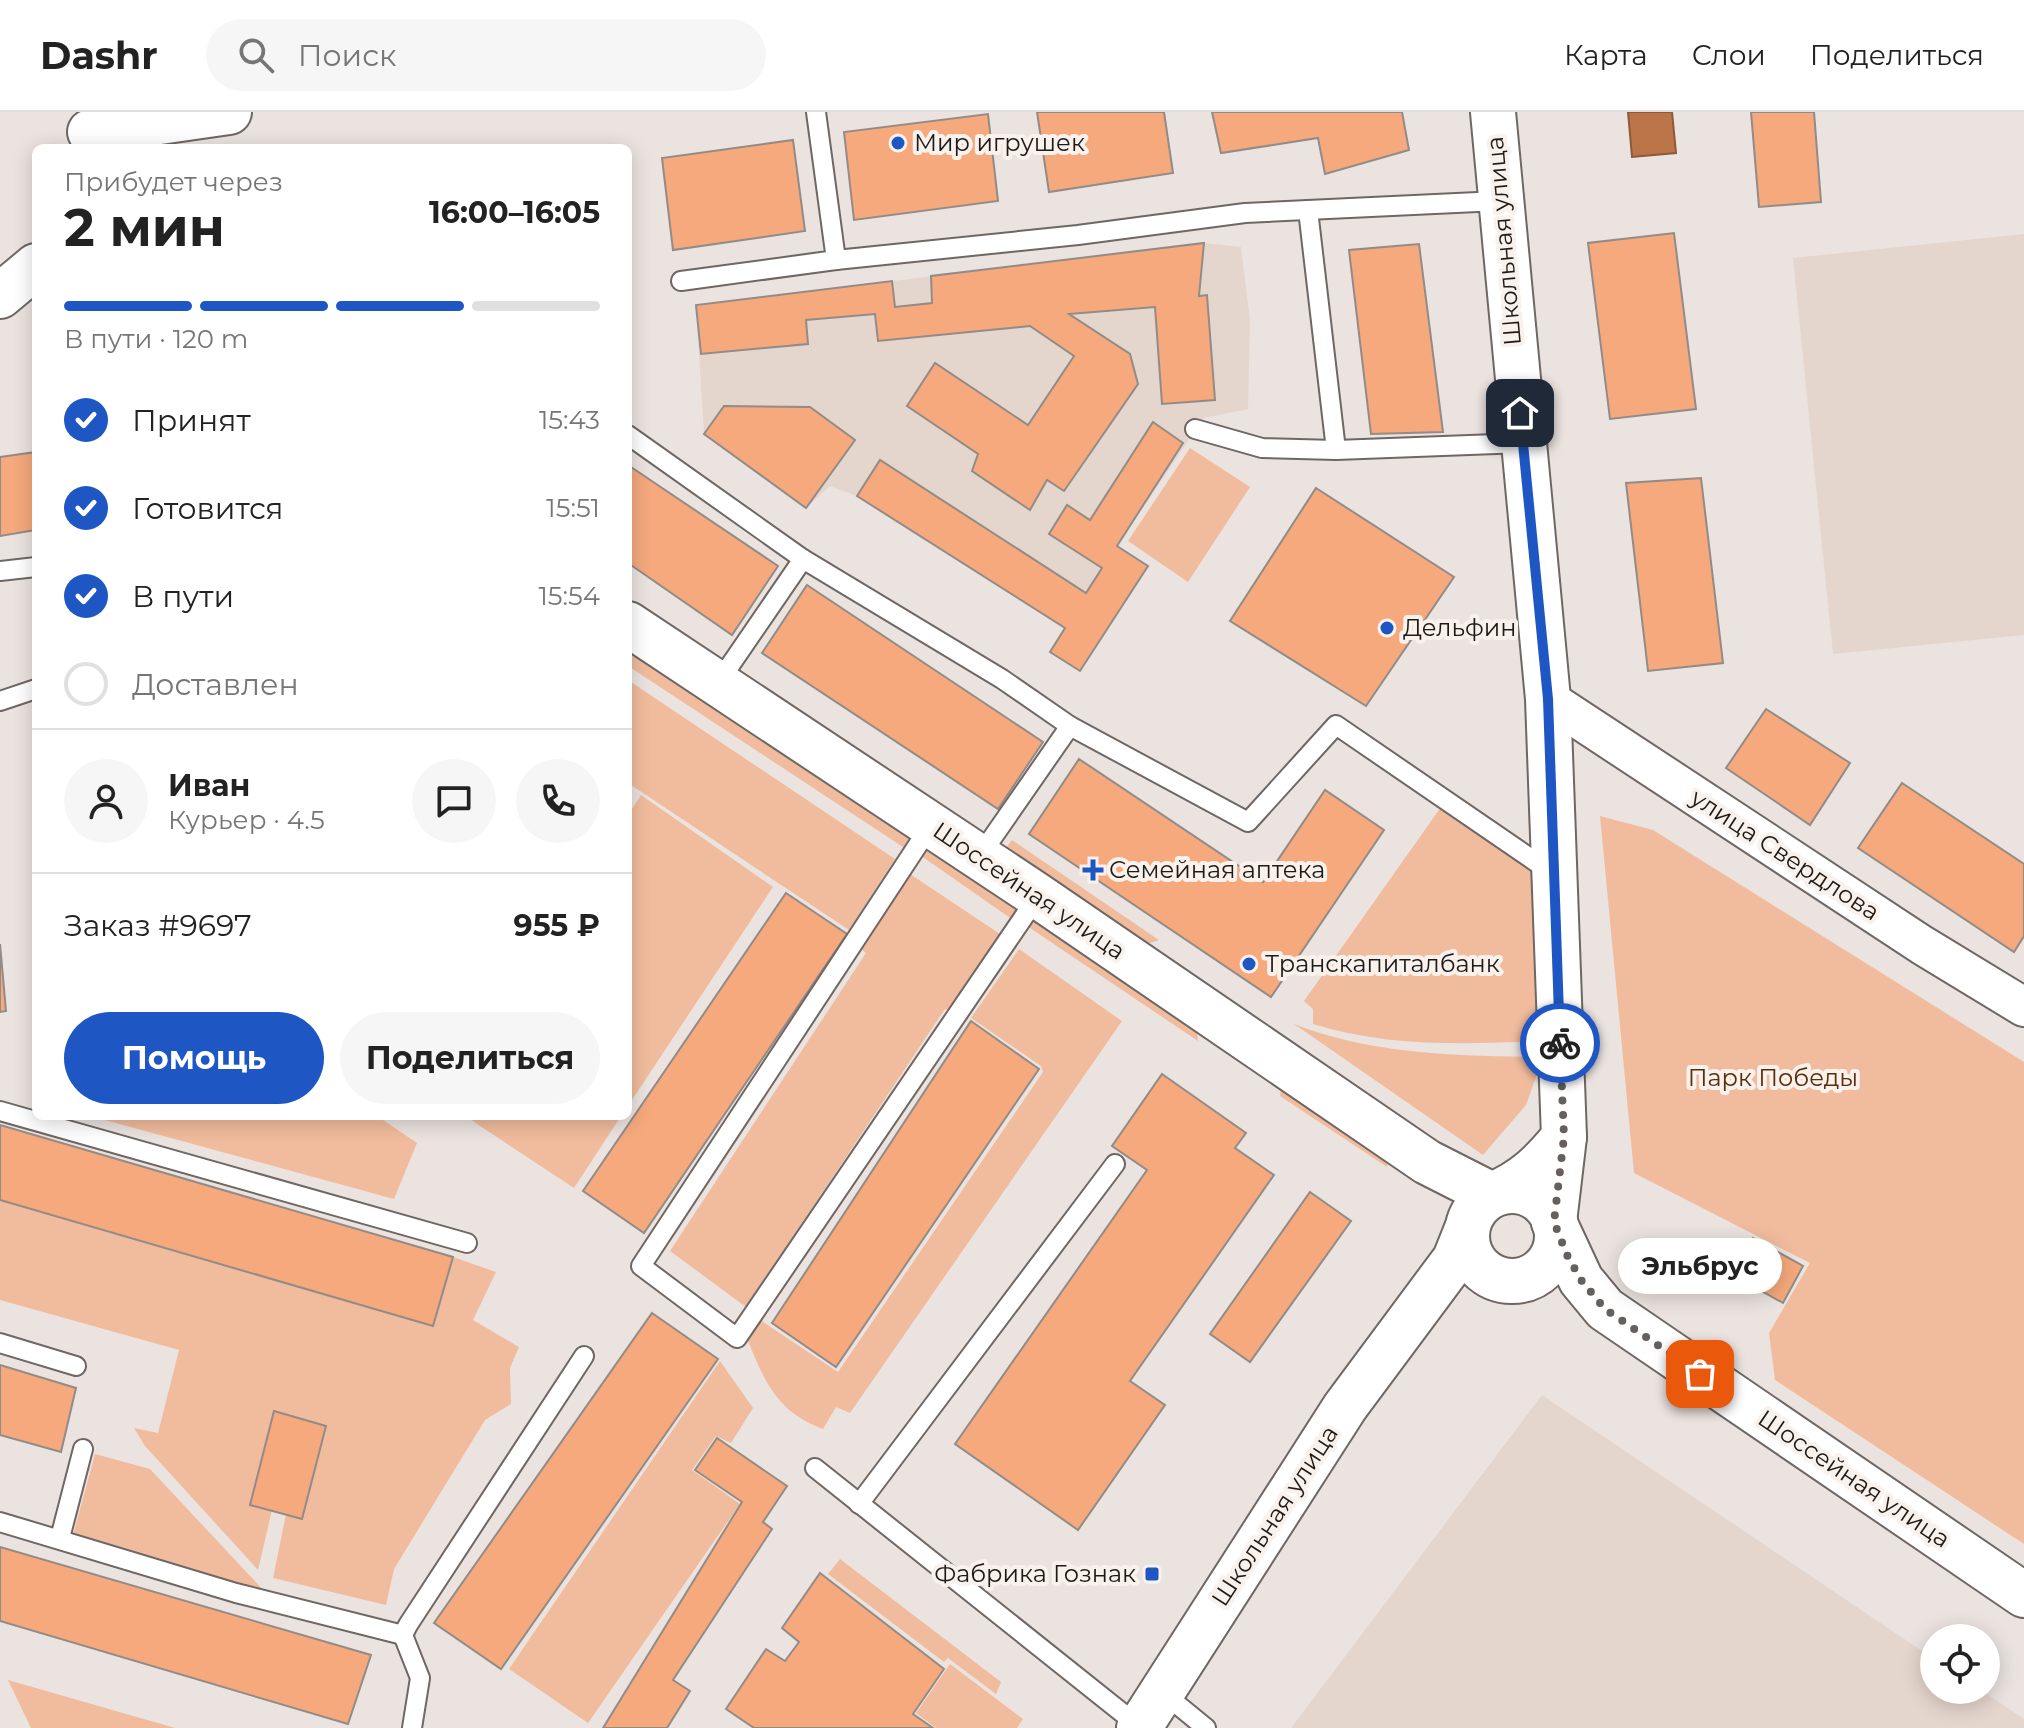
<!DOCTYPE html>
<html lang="ru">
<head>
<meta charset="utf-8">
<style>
  :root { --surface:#fff; --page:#f6f6f6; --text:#222; --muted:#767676; --line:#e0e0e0; --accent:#1e57c4 }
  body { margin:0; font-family:Montserrat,sans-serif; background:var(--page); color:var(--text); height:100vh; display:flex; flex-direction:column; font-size:30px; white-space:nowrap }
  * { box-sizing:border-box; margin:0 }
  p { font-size:26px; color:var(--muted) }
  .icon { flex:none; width:44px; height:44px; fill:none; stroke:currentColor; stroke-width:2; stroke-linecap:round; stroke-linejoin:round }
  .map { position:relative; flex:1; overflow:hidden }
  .sheet { position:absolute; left:32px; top:32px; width:600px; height:976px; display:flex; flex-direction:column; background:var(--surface); border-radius:12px; box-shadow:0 4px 20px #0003 }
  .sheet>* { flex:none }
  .fabs { position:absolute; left:1920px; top:1512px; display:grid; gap:16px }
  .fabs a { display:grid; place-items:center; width:80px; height:80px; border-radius:50%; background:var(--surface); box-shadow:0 4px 20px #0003; font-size:40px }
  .pin { position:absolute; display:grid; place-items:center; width:68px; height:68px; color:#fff; margin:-34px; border-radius:16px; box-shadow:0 4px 12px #0006 }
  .courier { position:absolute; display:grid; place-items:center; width:80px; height:80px; margin:-40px; border:6px solid #1e57c4; border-radius:50%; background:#fff; color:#222; box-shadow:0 2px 10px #0007 }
  .bubble { position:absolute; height:56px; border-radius:28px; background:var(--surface); box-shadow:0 4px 20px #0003; font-size:26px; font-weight:700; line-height:56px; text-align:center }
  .head em { font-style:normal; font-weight:700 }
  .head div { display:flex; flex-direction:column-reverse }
  .head { display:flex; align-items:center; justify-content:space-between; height:136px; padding:0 32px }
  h1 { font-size:52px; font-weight:700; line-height:60px }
  .bar { display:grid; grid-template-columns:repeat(4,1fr); gap:12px 8px; align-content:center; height:96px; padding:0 32px }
  .bar i { height:10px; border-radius:6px; background:var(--line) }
  .bar .selected { background:var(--accent) }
  .bar p { grid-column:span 4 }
  .line { display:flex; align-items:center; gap:20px; padding:0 32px; border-top:2px solid var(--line) }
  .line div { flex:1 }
  .round { display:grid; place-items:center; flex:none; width:84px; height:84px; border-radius:42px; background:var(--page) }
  ol { padding:0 32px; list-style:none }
  li { display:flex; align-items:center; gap:24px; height:88px }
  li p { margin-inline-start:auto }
  li .icon { padding:8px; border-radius:50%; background:var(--accent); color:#fff; stroke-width:4 }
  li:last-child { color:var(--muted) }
  li i { width:44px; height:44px; border:4px solid var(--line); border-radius:50% }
  .primary-button { display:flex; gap:16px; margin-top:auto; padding:16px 32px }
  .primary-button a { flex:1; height:92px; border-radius:48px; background:var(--accent); color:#fff; font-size:32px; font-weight:700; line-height:92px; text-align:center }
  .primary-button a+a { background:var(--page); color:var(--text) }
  header { display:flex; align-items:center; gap:48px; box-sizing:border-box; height:112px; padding:0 40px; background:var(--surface); border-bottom:2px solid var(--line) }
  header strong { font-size:38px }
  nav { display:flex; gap:44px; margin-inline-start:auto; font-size:28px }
  .search { width:560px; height:72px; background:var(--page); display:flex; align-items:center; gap:20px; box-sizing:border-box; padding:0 28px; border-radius:44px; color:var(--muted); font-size:30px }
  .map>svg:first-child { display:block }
  .built { fill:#e5d6cd }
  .green { fill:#f1bc9d }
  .water { fill:#bb7448; stroke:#8c593a; stroke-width:2 }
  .building { fill:#f5a97c; stroke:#928b87; stroke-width:2 }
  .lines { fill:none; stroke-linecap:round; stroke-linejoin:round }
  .service-casing { stroke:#6e6763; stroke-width:22 }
  .minor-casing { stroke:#6e6763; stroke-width:42 }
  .tertiary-casing { stroke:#6e6763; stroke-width:48 }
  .secondary-casing { stroke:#6e6763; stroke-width:48 }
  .service { stroke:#fff; stroke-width:18 }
  .minor { stroke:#fff; stroke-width:38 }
  .tertiary { stroke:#fff; stroke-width:44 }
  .secondary { stroke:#fff; stroke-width:44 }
  .done { stroke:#65605e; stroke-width:8; stroke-dasharray:0 14.4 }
  .route { stroke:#1e57c4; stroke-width:10 }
  .poi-dot { fill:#1e57c4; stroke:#f9f1ec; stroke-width:3 }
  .labels { text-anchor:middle; stroke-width:8; stroke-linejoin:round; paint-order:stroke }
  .poi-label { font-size:24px; fill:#1d1a18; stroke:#f9f1ec; text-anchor:start }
  .street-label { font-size:24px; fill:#1d1a18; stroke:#f9f1ec }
  .park-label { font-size:24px; fill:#5b2c09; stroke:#f9f1ec }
</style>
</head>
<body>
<header>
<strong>Dashr</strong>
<div class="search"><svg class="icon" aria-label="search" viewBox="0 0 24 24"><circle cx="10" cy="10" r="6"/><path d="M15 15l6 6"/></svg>Поиск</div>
<nav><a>Карта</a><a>Слои</a><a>Поделиться</a></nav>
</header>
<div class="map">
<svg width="2024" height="1616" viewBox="0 0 2024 1616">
  <rect width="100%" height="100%" fill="#ebe3df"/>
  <g class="built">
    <path d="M2024,122V523L1833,542L1793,146Z"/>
    <path d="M1204,131L1241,135L1250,208L1248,297L1204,306L1117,433L1148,454L1080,559L1050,540L1064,516L857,384L830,374L806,396L704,322L696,193Z"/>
    <path d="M1542,1283L1934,1547V1578H1981L2024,1607V1616H1291Z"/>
  </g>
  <g class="green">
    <path d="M1190,336L1250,375L1188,470L1128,429Z"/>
    <path d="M628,533L918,717L906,737L628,554Z"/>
    <path d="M628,568L895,747L849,818L628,671Z"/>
    <path d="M641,683L773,775L628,994V703Z"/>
    <path d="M1441,695L1548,767L1547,929C1467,932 1390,936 1313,912V897L1304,889Z"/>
    <path d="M1600,704L1653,718L2024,950V1432L1775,1268L1769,1221L1810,1151L1634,1061Z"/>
    <path d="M931,728L1025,791L1013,808L920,743Z"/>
    <path d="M1012,728L1159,828L1135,836L1000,744Z"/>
    <path d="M910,762L1000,822L949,899L945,897L746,1195L670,1139L866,841L861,837Z"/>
    <path d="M1036,800L1195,906L1198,929L1027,814Z"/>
    <path d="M1019,837L1122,909L850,1301L836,1295L823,1317C777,1300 764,1269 747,1226L760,1208L838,1260L1043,960L1041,954L971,906Z"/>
    <path d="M1294,912C1375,943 1457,944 1543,945L1526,993L1483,1043Z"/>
    <path d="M1283,965L1390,1037L1387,1055L1280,984Z"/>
    <path d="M90,1004H377L417,1031L394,1087Z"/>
    <path d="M465,1004H621L574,1076Z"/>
    <path d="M0,1088L432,1214L453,1145L496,1160L473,1208L519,1235L510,1256L511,1292L485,1308L394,1457L386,1493L273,1466L286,1402L302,1406L326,1314L274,1299L250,1392L272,1398L258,1458L145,1334L134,1316L158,1321L179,1238L0,1188Z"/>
    <path d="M720,1249L753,1296L731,1331L716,1324L692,1358L740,1392L588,1611L509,1557Z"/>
    <path d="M95,1342L150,1357L266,1481L73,1423Z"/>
    <path d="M840,1447L1001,1570L996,1582L948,1546L944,1550L828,1462Z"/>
    <path d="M950,1552L1023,1607L1017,1616H936L916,1601Z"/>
    <path d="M8,1568L175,1616H31Z"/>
  </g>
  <path class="water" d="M1628,0H1672L1676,41L1632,45Z"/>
  <g class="building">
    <path d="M1037,0H1164L1173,61L1049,80Z"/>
    <path d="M1212,0H1402L1409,38L1325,62L1318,26L1221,41Z"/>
    <path d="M1751,0H1814L1821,90L1759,95Z"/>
    <path d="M988,2L998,89L854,108L844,20Z"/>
    <path d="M793,28L805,119L673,138L662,46Z"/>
    <path d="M1674,121L1696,297L1610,307L1588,131Z"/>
    <path d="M1204,131L1199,184L1207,183L1215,288L1162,292L1155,195L1069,202L1130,242L1138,272L1064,379L1047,368L1030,398L972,359L978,342L907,294L935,251L1028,313L1074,244L1030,214L878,229L875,202L806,208L808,232L701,242L696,193L892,169L895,195L932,191L931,164Z"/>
    <path d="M1419,132L1443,320L1371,322L1349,138Z"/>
    <path d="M724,294L810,295L855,328L806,396L704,322Z"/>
    <path d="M1153,310L1183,331L1117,434L1148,454L1080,559L1050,540L1065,516L857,384L880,348L1086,481L1102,456L1049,422L1067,393L1090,408Z"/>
    <path d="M36,340V418L0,424V345Z"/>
    <path d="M628,353L778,454L732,523L628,451Z"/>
    <path d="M1701,366L1723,551L1648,559L1626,371Z"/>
    <path d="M1316,376L1454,465L1366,594L1230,509Z"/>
    <path d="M807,473L1043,630L998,697L762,541Z"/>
    <path d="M1766,597L1850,651L1810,713L1726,656Z"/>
    <path d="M1079,647L1263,770L1325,678L1384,718L1271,885L1029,722Z"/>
    <path d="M1902,671L2024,752V824L2014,840L1858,736Z"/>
    <path d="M786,781L847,822L644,1121L583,1079Z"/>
    <path d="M0,832L6,899L0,900Z"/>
    <path d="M971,909L1039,957L836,1255L772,1211Z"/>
    <path d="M1162,962L1246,1021L1235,1036L1274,1063L1130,1269L1165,1293L1078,1418L955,1332L1147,1058L1112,1034Z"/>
    <path d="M0,1013L453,1145L433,1214L0,1088Z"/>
    <path d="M1310,1080L1351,1109L1250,1250L1210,1222Z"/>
    <path d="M1753,1126L1803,1154L1783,1191L1733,1163Z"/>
    <path d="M652,1201L718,1247L501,1557L434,1511Z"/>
    <path d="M0,1253L76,1276L61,1340L0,1323Z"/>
    <path d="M274,1299L326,1314L302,1407L250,1393Z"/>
    <path d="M717,1326L787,1374L763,1410L772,1417L673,1568L690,1579L667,1616H603L742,1390L695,1358Z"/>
    <path d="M0,1435L371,1543L348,1612L0,1509Z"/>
    <path d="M820,1461L944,1557L913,1602L933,1616H754L726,1597L766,1537L785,1549L799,1530L782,1516Z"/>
  </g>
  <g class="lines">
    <g class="service-casing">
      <g id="service">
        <path d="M1308,98L1336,338L1523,331"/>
        <path d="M836,148L1078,123L1245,101L1499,89"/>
        <path d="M681,169L836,148L816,0"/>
        <path d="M1195,317L1262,336L1336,338"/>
        <path d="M628,323L803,447L718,571"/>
        <path d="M803,447L1002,567L1070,614"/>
        <path d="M0,459L36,455"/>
        <path d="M0,589L36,577"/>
        <path d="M931,713L641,1154L737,1226L1038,784"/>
        <path d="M979,745L1070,614L1248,710L1336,613L1552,761"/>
        <path d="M0,999L467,1131"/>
        <path d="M0,1231L76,1254"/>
        <path d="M815,1356L1140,1615"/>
        <path d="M859,1392L1115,1052"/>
        <path d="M0,1410L236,1481L403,1523"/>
        <path d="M60,1426L83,1337"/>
        <path d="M1162,1580L1206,1616"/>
        <path d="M412,1616L420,1566L403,1523L408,1513L584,1244"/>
      </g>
    </g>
    <g class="minor-casing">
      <path id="minor" d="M1548,587L1922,833L2024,895"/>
    </g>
    <g class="tertiary-casing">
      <g id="tertiary">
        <path d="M1493,0L1548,587L1564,1025L1554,1110"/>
        <path d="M90,20L229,0"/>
        <path d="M0,184L36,154"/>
        <path d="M628,512L1038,784L1427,1050L1492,1083C1525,1069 1542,1052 1564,1025"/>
      </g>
    </g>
    <g class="secondary-casing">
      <g id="secondary">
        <circle cx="1512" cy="1124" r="45"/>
        <path d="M1554,1110L1581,1168L1605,1197L2024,1483"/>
        <path d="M1139,1616L1345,1295L1455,1147L1467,1117"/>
      </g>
    </g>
    <use href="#service" class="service"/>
    <use href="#minor" class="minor"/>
    <use href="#tertiary" class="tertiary"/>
    <use href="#secondary" class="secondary"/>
  </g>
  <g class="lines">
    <path class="done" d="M1560,931L1564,1025L1554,1110L1567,1143L1581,1168L1605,1197L1700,1262"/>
    <path class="route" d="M1520,301L1548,587L1560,931"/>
  </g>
  <g class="poi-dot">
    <circle cx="898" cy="31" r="8"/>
    <circle cx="1387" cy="516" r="8"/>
    <path d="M1089 746h8v8h8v8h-8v8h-8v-8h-8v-8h8z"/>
    <circle cx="1249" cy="852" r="8"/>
    <rect x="1144" y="1454" width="16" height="16" rx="4"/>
  </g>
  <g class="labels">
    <g class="poi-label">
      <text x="914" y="39">Мир игрушек</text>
      <text x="1403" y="524">Дельфин</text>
      <text x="1109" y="766">Семейная аптека</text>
      <text x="1265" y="860">Транскапиталбанк</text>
      <text x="1136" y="1470" text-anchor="end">Фабрика Гознак</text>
    </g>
    <g class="street-label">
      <text transform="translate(1504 129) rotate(-95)" y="8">Школьная улица</text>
      <text transform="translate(1785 743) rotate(33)" y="8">улица Свердлова</text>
      <text transform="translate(1029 779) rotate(34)" y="8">Шоссейная улица</text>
      <text transform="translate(1854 1367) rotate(34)" y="8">Шоссейная улица</text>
      <text transform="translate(1275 1404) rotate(-57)" y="8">Школьная улица</text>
    </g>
    <g class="park-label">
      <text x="1773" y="974">Парк Победы</text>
    </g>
  </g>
</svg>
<div class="fabs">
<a><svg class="icon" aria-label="locate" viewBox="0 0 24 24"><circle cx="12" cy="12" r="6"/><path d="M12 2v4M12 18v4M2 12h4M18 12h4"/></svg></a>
</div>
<div class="pin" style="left:1700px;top:1262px;background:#ea580c"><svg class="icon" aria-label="bag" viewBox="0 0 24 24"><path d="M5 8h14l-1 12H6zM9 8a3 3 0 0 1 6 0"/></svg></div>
<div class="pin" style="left:1520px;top:301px;background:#1f2937"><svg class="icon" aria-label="home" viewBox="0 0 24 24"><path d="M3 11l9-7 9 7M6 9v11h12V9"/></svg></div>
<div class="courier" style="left:1560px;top:931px"><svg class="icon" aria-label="bike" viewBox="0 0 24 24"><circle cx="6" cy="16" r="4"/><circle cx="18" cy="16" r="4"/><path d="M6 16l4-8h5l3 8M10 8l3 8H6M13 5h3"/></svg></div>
<div class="bubble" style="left:1618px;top:1126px;width:164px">Эльбрус</div>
<section class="sheet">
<div class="head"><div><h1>2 мин</h1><p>Прибудет через</p></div><em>16:00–16:05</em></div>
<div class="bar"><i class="selected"></i><i class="selected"></i><i class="selected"></i><i></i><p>В пути · 120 m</p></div>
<ol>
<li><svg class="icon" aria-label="check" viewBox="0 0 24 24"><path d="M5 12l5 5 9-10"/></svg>Принят<p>15:43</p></li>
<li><svg class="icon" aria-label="check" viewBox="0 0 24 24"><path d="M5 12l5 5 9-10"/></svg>Готовится<p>15:51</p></li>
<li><svg class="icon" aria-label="check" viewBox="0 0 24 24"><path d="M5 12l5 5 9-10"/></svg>В пути<p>15:54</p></li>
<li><i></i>Доставлен</li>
</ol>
<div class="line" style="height:144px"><a class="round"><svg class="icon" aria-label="person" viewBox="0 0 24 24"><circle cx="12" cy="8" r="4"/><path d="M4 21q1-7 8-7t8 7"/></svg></a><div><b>Иван</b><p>Курьер · 4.5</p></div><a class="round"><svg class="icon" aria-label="chat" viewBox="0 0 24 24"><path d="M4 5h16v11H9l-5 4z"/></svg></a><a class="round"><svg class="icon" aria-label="phone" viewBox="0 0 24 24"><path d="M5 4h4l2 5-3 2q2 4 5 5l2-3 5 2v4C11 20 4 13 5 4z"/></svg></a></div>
<div class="line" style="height:104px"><div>Заказ #9697</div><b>955 ₽</b></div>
<div class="primary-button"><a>Помощь</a><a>Поделиться</a></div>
</section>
</div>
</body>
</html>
